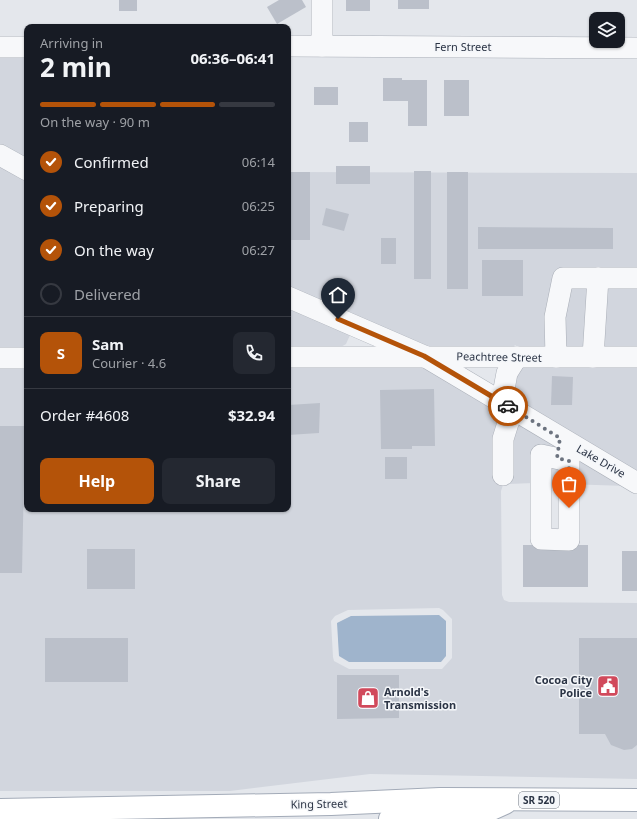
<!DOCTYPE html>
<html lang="en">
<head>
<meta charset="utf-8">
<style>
  :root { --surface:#171b24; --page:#242831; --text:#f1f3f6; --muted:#9ea1a6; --line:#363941; --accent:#b45309 }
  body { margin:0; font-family:"Noto Sans",sans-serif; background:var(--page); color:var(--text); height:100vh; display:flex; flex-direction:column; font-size:15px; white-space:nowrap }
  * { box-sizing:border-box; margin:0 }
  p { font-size:13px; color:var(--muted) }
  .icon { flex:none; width:22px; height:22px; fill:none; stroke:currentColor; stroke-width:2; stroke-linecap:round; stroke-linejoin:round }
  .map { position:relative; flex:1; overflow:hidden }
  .panel { position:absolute; left:24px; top:24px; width:267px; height:488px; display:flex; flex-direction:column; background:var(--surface); border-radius:8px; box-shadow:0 1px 3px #0004 }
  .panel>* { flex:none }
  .controls { position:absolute; left:589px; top:12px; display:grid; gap:8px }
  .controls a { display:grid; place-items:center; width:36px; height:36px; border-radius:8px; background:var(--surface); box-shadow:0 1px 3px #0004; font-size:20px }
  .pin { position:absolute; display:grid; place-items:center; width:34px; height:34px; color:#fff; margin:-41px -17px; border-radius:50% 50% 50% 0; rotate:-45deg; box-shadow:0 0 4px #0007 }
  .pin .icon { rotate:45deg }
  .courier { position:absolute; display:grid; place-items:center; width:40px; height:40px; margin:-20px; border:3px solid #b45309; border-radius:50%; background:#fff; color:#222; box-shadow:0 1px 5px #0007 }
  .overview em { font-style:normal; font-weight:700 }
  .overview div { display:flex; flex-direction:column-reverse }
  .overview { display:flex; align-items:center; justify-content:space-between; height:68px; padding:0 16px }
  h1 { font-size:26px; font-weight:700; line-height:30px }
  .bar { display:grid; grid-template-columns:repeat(4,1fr); gap:6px 4px; align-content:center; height:48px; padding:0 16px }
  .bar i { height:5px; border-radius:3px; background:var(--line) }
  .bar .on { background:var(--accent) }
  .bar p { grid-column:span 4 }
  .line { display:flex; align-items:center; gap:10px; padding:0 16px; border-top:1px solid var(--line) }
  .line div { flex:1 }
  .round { display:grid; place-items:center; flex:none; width:42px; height:42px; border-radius:8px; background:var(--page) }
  ol { padding:0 16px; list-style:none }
  li { display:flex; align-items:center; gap:12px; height:44px }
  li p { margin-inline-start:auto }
  li .icon { padding:4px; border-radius:50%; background:var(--accent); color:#fff; stroke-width:4 }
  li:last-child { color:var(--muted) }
  li i { width:22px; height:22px; border:2px solid var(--line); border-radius:50% }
  .action { display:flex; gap:8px; margin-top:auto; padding:8px 16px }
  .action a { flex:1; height:46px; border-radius:8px; background:var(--accent); color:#fff; font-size:16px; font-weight:700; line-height:46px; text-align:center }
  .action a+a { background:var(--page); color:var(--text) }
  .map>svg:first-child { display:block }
  .built { fill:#d2d6de; fill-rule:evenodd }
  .water { fill:#9fb4cc }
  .building { fill:#bbc0ca }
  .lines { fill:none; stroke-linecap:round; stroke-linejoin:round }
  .minor-casing { stroke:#a9aeb7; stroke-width:22 }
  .major-casing { stroke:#a3abb8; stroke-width:24 }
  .minor { stroke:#f7f8fa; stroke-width:21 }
  .major { stroke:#fff; stroke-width:22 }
  .done { stroke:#6c737f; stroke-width:4; stroke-dasharray:0 7.2 }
  .route { stroke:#b45309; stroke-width:5 }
  .labels { text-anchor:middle; stroke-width:3; stroke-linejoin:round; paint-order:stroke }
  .shield { fill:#f4f6f9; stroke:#676e7b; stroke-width:1 }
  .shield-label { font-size:10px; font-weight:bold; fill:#2b3445 }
  .street-label { font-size:11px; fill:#2b3445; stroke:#f4f6f9 }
  .poi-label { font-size:11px; font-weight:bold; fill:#2b3445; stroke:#f4f6f9; text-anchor:end }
</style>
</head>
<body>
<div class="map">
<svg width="637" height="819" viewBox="0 0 637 819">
  <rect width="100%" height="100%" fill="#e4e7ec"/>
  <g class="built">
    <path d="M27,55V160L0,146V56Z"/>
    <path d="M0,165L27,179V350H0Z"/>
    <path d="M288,172L637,173V349L519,348L515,345L513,348H426L355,317L351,312L349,314L288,288Z"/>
    <path d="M288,306L350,335L346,344L339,348H288Z"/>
    <path d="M422,364L627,486L534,483L507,484L503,485L501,491L502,595L504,600L509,602L637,603V779L370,774L230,791H0V367H27V509H288V365H337L338,368L343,365ZM439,608L443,610L452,619V658L442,669H349L334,661L333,657L331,621L335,616L348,610Z"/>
    <path d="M520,365L637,366V473L520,403L512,387Z"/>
  </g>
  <path class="water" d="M439,615L446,621V656L441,662H349L339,656L337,623L351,616Z"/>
  <g class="building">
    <rect x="119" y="0" width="18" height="11"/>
    <path d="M279,0H302L306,7L277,24L267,7Z"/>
    <rect x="346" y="0" width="24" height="11"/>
    <rect x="398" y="0" width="31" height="9"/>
    <path d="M383,78H402V80H427V126H408V101H383Z"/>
    <rect x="444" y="80" width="25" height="36"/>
    <rect x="314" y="87" width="24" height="18"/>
    <rect x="349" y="122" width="19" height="20"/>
    <rect x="336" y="166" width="34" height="18"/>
    <rect x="414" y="171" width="17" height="108"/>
    <rect x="288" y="172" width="22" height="68"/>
    <rect x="447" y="172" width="21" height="117"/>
    <path d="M326,208L349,214L344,231L322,225Z"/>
    <path d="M478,227L613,228V249H478Z"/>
    <rect x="381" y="238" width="15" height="26"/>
    <rect x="482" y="260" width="41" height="36"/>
    <path d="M552,376L573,377L572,405H551Z"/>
    <path d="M434,389L435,446H412V449H381L380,390Z"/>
    <path d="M320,403L319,433L288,435V405Z"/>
    <path d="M0,426H25L22,573H0Z"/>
    <rect x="385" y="457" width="22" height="22"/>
    <rect x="523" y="545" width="65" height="42"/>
    <rect x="87" y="549" width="48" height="40"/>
    <rect x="622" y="551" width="15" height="40"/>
    <rect x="45" y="638" width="83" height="44"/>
    <path d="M579,638H637V745L632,749L624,750L611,745L605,734H579Z"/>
    <path d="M337,675H399V718L337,719Z"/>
  </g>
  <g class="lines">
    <g class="minor-casing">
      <g id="minor">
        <path d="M288,46L637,48"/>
        <path d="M322,46V0"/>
        <path d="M0,47H27"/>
        <path d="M0,155L27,170"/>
        <path d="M288,297L424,356L637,483"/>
        <path d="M288,357H637"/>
        <path d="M556,357L555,317L563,278H637"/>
        <path d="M593,357L598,278"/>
        <path d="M0,358H27"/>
        <path d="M541,455L569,461V540L541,539Z"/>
        <path d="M503,475V439L508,423L514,410L504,389L507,373L517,357"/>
      </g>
    </g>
    <g class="major-casing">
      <g id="major">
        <path d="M0,810L331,804L440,799L637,800"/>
        <path d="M390,819L392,817L414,816H476L505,803"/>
      </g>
    </g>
    <use href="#minor" class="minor"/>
    <use href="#major" class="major"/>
  </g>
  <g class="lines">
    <path class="done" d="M508,406L560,438L557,458L569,461V508"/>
    <path class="route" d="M338,319L424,356L508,406"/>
  </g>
  <defs>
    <g id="civic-square" transform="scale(1.15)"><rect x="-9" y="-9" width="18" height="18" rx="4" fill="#d1495b" stroke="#f4f6f9"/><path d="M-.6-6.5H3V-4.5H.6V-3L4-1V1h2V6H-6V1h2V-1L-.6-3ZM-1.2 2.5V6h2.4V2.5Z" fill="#fff"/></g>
    <g id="shop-square" transform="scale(1.15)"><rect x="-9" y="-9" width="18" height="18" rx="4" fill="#d1495b" stroke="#f4f6f9"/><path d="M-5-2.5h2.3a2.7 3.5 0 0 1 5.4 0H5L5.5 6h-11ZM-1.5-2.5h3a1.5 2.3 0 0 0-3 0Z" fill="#fff"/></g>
  </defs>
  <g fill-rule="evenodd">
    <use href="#civic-square" x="608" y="686"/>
    <use href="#shop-square" x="368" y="698"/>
  </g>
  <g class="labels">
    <rect class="shield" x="519" y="792" width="40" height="16" rx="3"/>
    <g class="shield-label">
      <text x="539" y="804">SR 520</text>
    </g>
    <g class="street-label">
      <text x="463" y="51">Fern Street</text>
      <text transform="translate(499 357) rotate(1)" y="4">Peachtree Street</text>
      <text transform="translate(601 461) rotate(30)" y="4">Lake Drive</text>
      <text transform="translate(319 804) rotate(-1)" y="4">King Street</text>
    </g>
    <g class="poi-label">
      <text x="592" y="684">Cocoa City<tspan x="592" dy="13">Police</tspan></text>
      <text x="384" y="696" text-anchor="start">Arnold's<tspan x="384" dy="13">Transmission</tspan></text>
    </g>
  </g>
</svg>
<div class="controls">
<a><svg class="icon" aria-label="layers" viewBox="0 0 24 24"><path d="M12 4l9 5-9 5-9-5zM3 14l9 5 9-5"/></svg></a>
</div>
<div class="pin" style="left:569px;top:508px;background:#ea580c"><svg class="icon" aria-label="bag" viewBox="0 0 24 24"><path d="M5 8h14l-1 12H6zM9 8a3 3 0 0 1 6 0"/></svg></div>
<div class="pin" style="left:338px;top:319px;background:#1f2937"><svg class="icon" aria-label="home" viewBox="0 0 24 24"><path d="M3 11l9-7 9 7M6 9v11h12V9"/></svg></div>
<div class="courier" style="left:508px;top:406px"><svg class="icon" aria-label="car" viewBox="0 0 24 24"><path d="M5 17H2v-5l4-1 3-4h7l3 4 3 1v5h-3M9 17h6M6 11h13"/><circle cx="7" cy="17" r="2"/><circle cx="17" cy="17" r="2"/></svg></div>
<section class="panel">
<div class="overview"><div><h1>2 min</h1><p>Arriving in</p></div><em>06:36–06:41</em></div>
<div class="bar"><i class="on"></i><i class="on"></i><i class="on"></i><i></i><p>On the way · 90 m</p></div>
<ol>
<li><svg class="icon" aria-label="check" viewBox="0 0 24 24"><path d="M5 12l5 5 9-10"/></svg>Confirmed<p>06:14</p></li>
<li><svg class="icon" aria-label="check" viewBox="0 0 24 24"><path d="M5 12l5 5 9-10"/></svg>Preparing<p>06:25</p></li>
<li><svg class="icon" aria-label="check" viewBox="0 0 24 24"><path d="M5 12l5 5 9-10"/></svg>On the way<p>06:27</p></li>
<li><i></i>Delivered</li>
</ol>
<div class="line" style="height:72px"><b class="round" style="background:var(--accent);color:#fff">S</b><div><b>Sam</b><p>Courier · 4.6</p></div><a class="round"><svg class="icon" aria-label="phone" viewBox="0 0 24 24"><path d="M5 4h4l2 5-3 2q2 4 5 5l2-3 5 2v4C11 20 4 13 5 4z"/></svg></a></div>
<div class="line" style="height:52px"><div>Order #4608</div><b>$32.94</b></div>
<div class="action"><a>Help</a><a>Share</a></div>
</section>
</div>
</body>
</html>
